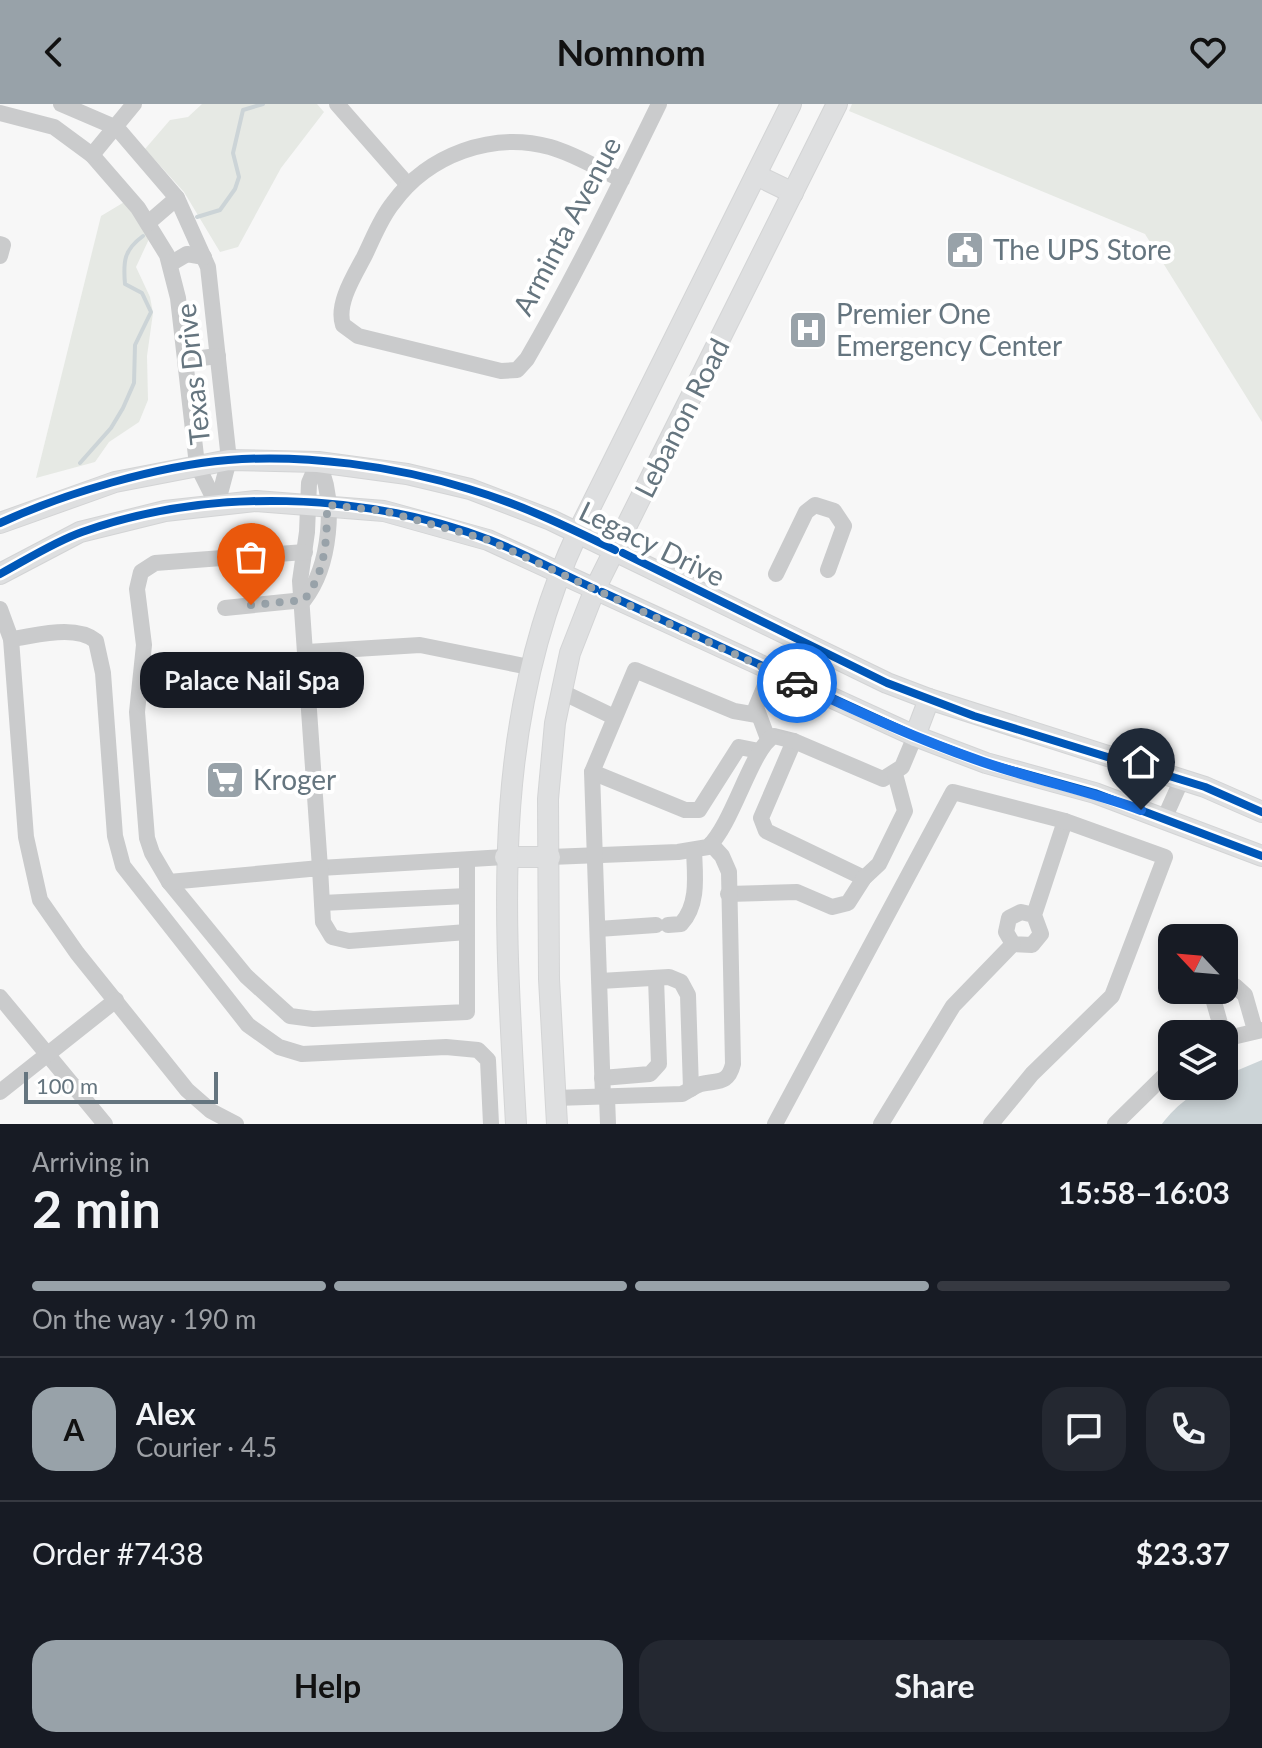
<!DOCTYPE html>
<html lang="en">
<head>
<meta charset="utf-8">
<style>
  :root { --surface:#171b24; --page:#242831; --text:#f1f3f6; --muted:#9ea1a6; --line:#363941; --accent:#98a2a9 }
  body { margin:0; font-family:Lato,sans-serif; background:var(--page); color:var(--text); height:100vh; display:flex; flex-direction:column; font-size:30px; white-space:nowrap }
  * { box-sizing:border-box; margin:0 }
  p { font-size:26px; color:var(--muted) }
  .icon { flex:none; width:44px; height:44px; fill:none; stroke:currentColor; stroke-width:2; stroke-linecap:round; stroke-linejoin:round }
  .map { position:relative; height:1020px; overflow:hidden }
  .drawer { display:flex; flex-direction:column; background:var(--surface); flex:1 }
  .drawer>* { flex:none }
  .needle { width:52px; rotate:296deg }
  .tools { position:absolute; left:1158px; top:820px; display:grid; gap:16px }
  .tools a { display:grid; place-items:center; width:80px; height:80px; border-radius:16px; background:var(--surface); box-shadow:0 4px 12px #0003; font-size:40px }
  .scale { position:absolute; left:24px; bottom:20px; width:194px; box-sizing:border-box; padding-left:8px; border:4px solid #65757f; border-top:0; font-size:22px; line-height:28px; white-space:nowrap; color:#65757f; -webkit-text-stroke:6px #fff; paint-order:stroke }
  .pin { position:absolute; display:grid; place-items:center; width:68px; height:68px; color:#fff; margin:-82px -34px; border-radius:50% 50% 50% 0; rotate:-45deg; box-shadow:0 0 8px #0007 }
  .pin .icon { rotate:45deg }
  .courier { position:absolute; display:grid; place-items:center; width:80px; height:80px; margin:-40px; border:6px solid #1a73e8; border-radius:50%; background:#fff; color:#222; box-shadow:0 2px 10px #0007 }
  .bubble { position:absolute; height:56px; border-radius:24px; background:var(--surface); box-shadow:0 4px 12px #0003; font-size:26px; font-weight:700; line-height:56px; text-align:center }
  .overview em { font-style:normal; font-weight:700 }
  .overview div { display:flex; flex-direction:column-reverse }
  .overview { display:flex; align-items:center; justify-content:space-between; height:136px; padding:0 32px }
  h1 { font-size:52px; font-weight:700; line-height:60px }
  .bar { display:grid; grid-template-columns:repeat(4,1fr); gap:12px 8px; align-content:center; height:96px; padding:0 32px }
  .bar i { height:10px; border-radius:6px; background:var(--line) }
  .bar .selected { background:var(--accent) }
  .bar p { grid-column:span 4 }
  .line { display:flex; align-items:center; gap:20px; padding:0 32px; border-top:2px solid var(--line) }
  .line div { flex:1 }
  .round { display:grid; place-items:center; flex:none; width:84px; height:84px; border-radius:24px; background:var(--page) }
  .action { display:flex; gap:16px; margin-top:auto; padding:16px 32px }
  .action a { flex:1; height:92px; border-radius:24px; background:var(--accent); color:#111; font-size:32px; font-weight:700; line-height:92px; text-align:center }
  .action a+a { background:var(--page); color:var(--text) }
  header { display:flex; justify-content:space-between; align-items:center; height:104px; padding:0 32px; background:var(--accent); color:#111; font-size:36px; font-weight:700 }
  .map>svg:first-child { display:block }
  .green { fill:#e6e9e4 }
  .water { fill:#ccd4d7 }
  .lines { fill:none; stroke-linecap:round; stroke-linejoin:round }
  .stream { stroke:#ccd4d7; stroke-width:4 }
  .major-casing { stroke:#d3d4d5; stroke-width:22 }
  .minor { stroke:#cacbcc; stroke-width:16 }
  .major { stroke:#dedfe0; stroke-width:20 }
  .cycleway-casing { stroke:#fff; stroke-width:13 }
  .cycleway { stroke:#0057b8; stroke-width:8 }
  .done { stroke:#98a2a9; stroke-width:8; stroke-dasharray:0 14.4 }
  .route { stroke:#1a73e8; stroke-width:10 }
  .labels { text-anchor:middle; stroke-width:8; stroke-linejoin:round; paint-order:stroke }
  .street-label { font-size:28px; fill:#65757f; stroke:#fff }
  .poi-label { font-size:28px; fill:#65757f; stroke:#fff; text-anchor:start }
</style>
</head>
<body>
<header><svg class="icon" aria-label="back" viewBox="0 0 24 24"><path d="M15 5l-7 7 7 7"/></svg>Nomnom<svg class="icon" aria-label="heart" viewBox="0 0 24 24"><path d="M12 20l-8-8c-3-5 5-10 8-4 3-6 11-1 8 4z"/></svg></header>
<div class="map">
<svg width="1262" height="1020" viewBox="0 0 1262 1020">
  <rect width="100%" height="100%" fill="#f7f7f7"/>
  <g class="green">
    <path d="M202,0H317L324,8L281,64L238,143L220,148L184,88L145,45L170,16L188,13Z"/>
    <path d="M852,0H1262V318L1145,130L849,7Z"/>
    <path d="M126,97L149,135L136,163L150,193L153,209L147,252L148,296L139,318L109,338L95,358L36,374L101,112Z"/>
  </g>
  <path class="water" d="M1262,956V1020H1162C1177,1000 1199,982 1224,982V972Z"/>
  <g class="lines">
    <g class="stream">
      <path d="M197,113L220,106L235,85L239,73L233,49L243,6L263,0"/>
      <path d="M80,359L111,324L123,304L134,279L135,241L151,208L142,189L125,180C123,157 124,146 143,132"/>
    </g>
    <g class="major-casing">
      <g id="major">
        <path d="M756,71L793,89"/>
        <path d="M0,419L115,378L229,356L318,358L407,370L470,385L551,416L887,579L929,595L1205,683L1262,708"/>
        <path d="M0,470L80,428L165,407L256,397L384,407L488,436L915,632L986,659L1095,689L1262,752"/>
        <path d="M915,632L929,595"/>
        <path d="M505,753H550"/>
        <path d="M516,1020C505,814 488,620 578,428L791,0"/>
        <path d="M557,1020L549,875L548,695L555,619L570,549L595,485L837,0"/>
      </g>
    </g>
    <g class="minor">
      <path d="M61,0L117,24L177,94L208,163L229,356L217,401"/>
      <path d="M337,0L408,81"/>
      <path d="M0,9L54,23L92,51L138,104L167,151L178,194L197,361L217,401"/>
      <path d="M92,51L134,0"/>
      <path d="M622,76C599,65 575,50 550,43C492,27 428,51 393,99C380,115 373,135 364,153C354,172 336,200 343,221L358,232L501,267L517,266L527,255C575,172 617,86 659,0"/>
      <path d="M148,119L177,94"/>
      <path d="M0,140L3,141L0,152"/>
      <path d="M170,160L187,150L204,153"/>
      <path d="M185,256L218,252"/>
      <path d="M318,358L309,379L307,428L300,477L320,764L505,753"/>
      <path d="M305,448L155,459L141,468L137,485L144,541L137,608L147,734L152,749L169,778L246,872L290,912L313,915L467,908V756"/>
      <path d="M776,470L806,408L815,401L834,407L844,422L828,466"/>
      <path d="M225,504L304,496C330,463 337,397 318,358"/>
      <path d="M0,505L11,535L26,733L40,796L77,849L187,986L211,1007L236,1020"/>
      <path d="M11,535C36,532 75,520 96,537L103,569L115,732L123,762L248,921L279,943L302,950L446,943L478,946L488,956L491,1020"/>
      <path d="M307,548L420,541L529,563"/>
      <path d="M562,588L614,613"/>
      <path d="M768,635L756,603L771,567"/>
      <path d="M794,637L761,714L766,727L864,774"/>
      <path d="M592,668L685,706H699L739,643L759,647"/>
      <path d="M1164,715L1182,675"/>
      <path d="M550,753L678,748L708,743C733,720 752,643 774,632L794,637L883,675L902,663L915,632"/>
      <path d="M169,778L320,764L323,818L332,833L349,837L467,828"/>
      <path d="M728,790L797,788L832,803L848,799L864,774L879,760L905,707L895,670"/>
      <path d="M322,799L467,792"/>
      <path d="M1034,811L1021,808L1009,814L1006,828L1013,840L1032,841L1041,830L1034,811L1065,717"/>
      <path d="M668,821L681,820C699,801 695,771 694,747"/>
      <path d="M598,825L656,821"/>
      <path d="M600,877L669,873L681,878L688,891L691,985"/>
      <path d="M1224,883L1235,882L1245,891L1255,926"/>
      <path d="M1220,886L1214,898L1223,930"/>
      <path d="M0,893L105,1020"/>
      <path d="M1224,935L1262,926"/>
      <path d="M602,974L650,970L659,960L656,874"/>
      <path d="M0,988L116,896"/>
      <path d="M603,993L592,668L635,566L734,607L757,611"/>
      <path d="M607,993L608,1020"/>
      <path d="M555,994L682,990C688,987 695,982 701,980C717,976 728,981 733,960L729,768L722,752L711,740"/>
      <path d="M775,1020L953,688L1065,717L1165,753L1112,892L1032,970L991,1020"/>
      <path d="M881,1020L953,902L1013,840"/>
      <path d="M1115,1020L1172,964"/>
    </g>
    <use href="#major" class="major"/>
    <g class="cycleway-casing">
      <g id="cycleway">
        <path d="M0,419C65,389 157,362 228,356C306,350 395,362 469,385C520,400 568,423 615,446"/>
        <path d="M623,449L887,579L974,612L1205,683L1262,708"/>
        <path d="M0,470C26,456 54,438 82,428C209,383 364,388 490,436C526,450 560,469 595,485"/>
        <path d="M602,488L915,632L986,659L1095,689L1262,752"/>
      </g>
    </g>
    <use href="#cycleway" class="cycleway"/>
  </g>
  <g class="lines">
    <path class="done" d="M251,501L304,496C326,468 327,435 327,401L384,407L488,436L797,579"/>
    <path class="route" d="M797,579C858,608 919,636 983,658C1035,676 1089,687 1141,706"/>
  </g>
  <defs>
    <g id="civic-square" transform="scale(2)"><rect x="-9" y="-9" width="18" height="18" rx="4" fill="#98a2a9" stroke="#fff"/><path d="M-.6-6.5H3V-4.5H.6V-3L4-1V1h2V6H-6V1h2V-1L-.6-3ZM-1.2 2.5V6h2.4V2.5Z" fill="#fff"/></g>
    <g id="hospital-square" transform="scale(2)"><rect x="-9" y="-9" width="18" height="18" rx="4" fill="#98a2a9" stroke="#fff"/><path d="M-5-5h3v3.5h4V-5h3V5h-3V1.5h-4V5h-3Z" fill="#fff"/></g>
    <g id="supermarket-square" transform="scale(2)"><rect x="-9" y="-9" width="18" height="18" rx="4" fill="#98a2a9" stroke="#fff"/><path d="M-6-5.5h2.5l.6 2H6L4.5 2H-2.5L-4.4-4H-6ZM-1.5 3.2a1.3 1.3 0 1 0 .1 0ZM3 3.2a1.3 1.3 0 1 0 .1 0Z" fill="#fff"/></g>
  </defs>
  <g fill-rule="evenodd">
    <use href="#civic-square" x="965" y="146"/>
    <use href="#hospital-square" x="808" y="226"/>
    <use href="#supermarket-square" x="225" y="676"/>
  </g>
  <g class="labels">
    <g class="street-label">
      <text transform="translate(567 122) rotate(-62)" y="10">Arminta Avenue</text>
      <text transform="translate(193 270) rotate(-96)" y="10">Texas Drive</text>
      <text transform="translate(682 314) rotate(-63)" y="10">Lebanon Road</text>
      <text transform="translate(652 440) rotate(26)" y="10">Legacy Drive</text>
    </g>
    <g class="poi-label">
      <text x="993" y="156">The UPS Store</text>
      <text x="836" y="220">Premier One<tspan x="836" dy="32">Emergency Center</tspan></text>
      <text x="253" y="686">Kroger</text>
    </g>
  </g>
</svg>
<div class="tools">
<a><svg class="needle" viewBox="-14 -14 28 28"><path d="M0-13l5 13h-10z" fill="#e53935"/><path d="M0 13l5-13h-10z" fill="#9ea1a6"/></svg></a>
<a><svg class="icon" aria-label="layers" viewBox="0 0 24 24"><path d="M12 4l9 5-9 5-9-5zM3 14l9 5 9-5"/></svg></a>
</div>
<div class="scale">100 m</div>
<div class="pin" style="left:251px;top:501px;background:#ea580c"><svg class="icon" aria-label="bag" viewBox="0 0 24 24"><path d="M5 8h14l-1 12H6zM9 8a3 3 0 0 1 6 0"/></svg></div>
<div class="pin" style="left:1141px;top:706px;background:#1f2937"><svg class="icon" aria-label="home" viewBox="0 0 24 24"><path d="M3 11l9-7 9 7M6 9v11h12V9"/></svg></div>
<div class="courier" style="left:797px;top:579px"><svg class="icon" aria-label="car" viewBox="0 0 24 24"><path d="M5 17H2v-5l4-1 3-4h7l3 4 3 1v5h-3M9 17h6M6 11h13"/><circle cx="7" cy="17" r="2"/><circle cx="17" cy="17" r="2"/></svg></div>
<div class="bubble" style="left:140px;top:548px;width:224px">Palace Nail Spa</div>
</div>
<section class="drawer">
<div class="overview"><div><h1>2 min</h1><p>Arriving in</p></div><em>15:58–16:03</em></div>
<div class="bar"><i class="selected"></i><i class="selected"></i><i class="selected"></i><i></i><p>On the way · 190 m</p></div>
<div class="line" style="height:144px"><b class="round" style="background:var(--accent);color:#111">A</b><div><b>Alex</b><p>Courier · 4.5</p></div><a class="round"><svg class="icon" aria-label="chat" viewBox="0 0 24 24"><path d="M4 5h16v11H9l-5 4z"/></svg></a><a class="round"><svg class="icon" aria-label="phone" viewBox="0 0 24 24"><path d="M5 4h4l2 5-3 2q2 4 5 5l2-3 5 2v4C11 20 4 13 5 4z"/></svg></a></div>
<div class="line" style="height:104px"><div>Order #7438</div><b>$23.37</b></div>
<div class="action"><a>Help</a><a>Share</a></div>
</section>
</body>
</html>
